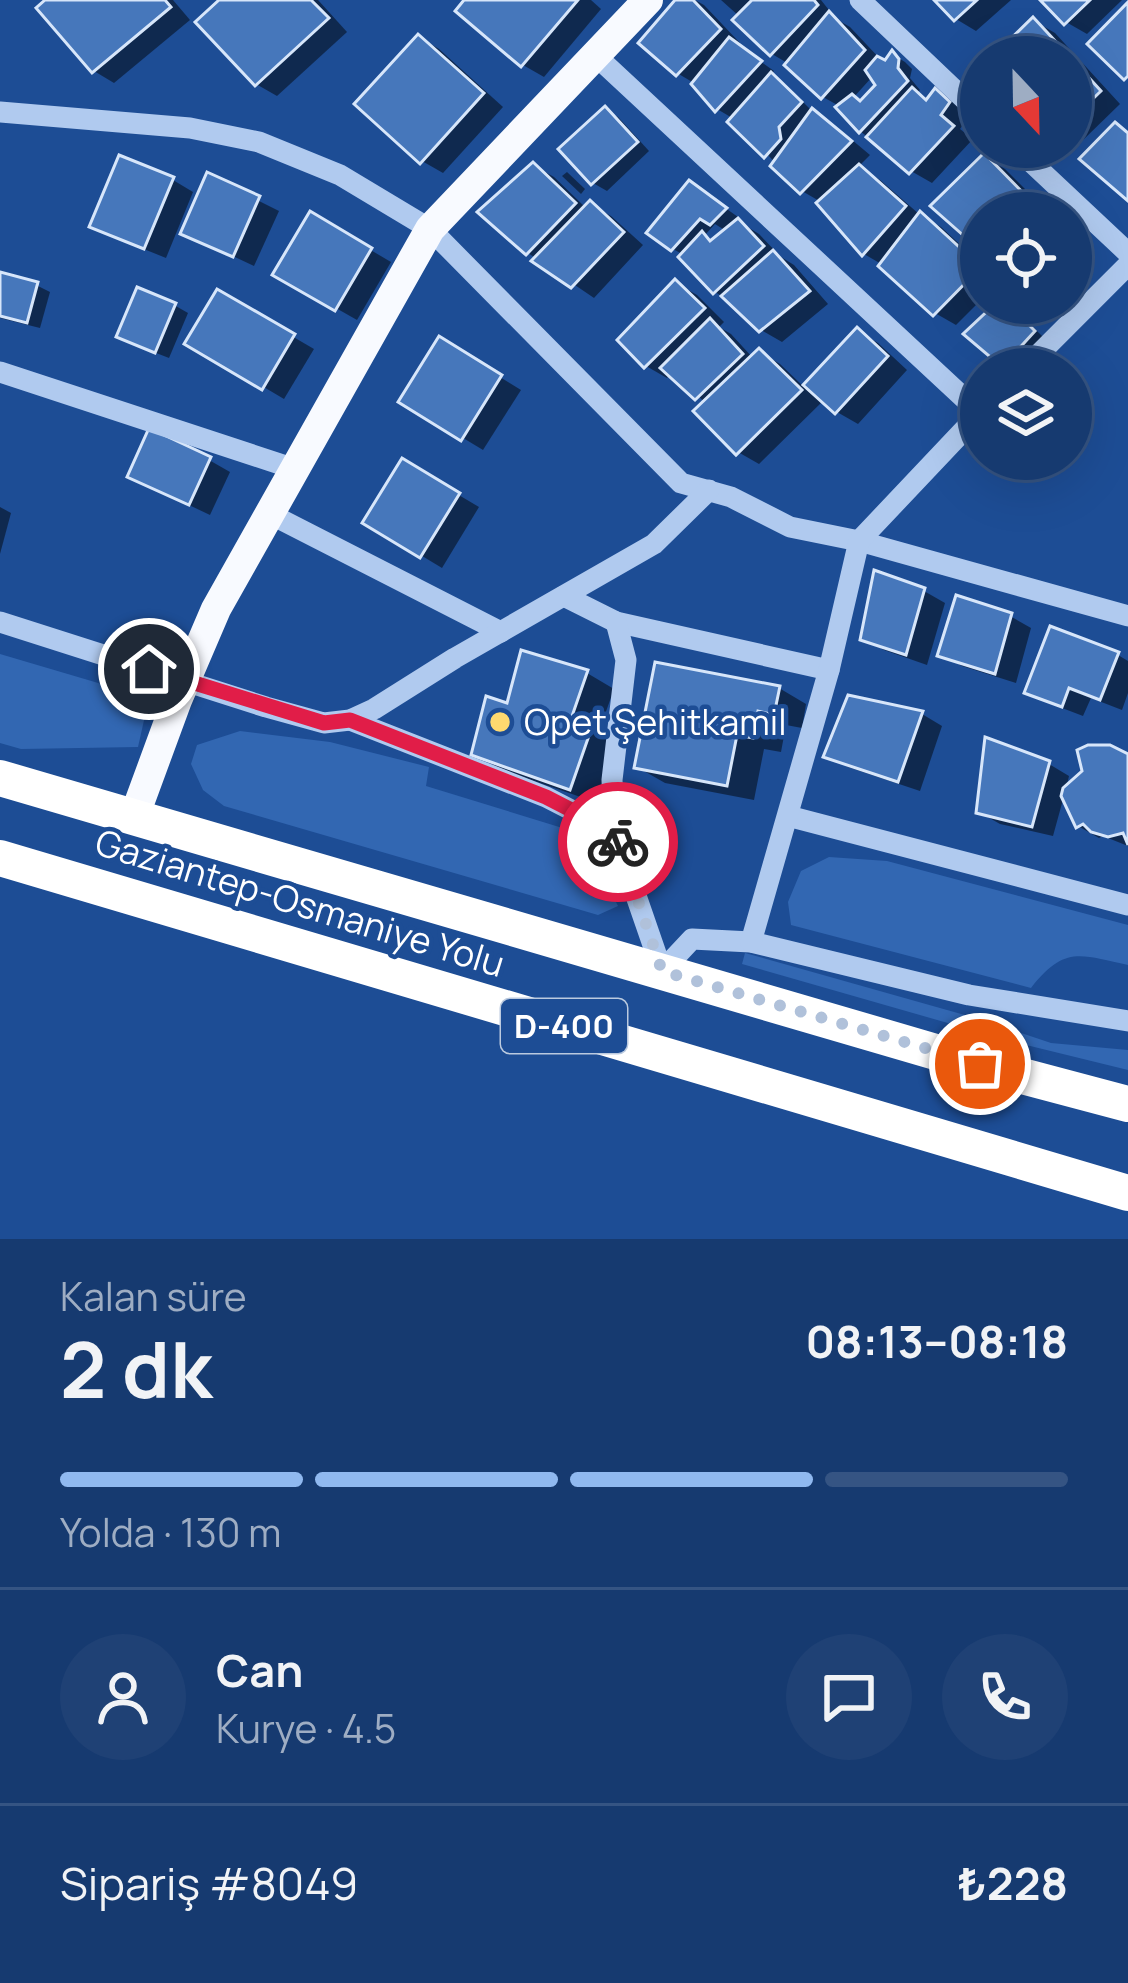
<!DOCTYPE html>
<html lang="tr">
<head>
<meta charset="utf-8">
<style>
  :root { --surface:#163a70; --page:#1f4175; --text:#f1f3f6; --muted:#9eadc3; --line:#355483; --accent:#90b9f0 }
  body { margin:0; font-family:Manrope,sans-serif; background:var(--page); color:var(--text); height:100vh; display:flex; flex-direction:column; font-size:45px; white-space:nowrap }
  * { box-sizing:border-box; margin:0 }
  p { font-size:39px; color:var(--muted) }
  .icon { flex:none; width:66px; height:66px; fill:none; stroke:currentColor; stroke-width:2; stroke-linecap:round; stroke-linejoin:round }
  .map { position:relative; height:1239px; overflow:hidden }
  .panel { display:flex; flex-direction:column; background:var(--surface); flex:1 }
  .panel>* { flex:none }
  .needle { width:78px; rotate:158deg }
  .controls { position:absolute; left:960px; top:36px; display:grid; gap:24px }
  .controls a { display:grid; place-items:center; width:132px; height:132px; border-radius:50%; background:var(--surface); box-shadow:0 12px 48px #0002,0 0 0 3px var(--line); font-size:60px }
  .pin { position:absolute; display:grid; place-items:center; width:102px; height:102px; color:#fff; margin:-51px; border:6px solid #fff; border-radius:50%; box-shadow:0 3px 12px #0007 }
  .courier { position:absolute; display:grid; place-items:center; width:120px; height:120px; margin:-60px; border:9px solid #e11d48; border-radius:50%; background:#fff; color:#222; box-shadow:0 3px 15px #0007 }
  .overview em { font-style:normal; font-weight:700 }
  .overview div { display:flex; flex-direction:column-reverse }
  .overview { display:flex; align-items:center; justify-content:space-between; height:204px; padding:0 60px }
  h1 { font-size:78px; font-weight:700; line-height:90px }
  .bar { display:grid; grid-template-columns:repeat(4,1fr); gap:18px 12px; align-content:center; height:144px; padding:0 60px }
  .bar i { height:15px; border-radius:9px; background:var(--line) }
  .bar .active { background:var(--accent) }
  .bar p { grid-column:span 4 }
  .line { display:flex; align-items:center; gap:30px; padding:0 60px; border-top:3px solid var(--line) }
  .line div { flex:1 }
  .round { display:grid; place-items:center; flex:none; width:126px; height:126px; border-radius:63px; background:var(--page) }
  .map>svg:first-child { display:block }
  .green { fill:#3267b2 }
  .shadow { fill:#0007; fill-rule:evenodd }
  .building { fill:#4677bb; stroke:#d7e6fa; stroke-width:3 }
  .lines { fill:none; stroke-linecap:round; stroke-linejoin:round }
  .minor { stroke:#b0caef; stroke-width:21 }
  .major { stroke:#f8faff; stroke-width:30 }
  .highway { stroke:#fff; stroke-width:36 }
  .done { stroke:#b0c1da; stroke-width:12; stroke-dasharray:0 21.6 }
  .route { stroke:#e11d48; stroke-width:15 }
  .poi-dot { fill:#fed96f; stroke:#1d4d95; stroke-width:4.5 }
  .labels { text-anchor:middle; stroke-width:9; stroke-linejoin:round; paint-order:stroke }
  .shield { fill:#1d4d95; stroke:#bbcadf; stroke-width:3 }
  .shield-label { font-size:33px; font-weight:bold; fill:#fff }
  .poi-label { font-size:36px; fill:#fff; stroke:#1d4d95; text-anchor:start }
  .street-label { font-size:36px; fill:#fff; stroke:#1d4d95 }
</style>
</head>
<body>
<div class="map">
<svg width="1128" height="1239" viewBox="0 0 1128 1239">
  <rect width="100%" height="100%" fill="#1d4d95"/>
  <g class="green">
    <path d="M0,654L149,698L138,747L21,749L0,743Z"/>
    <path d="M240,731L330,742L429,767L426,786L582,834L618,906L598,915L224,806L203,790L191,764L197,745Z"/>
    <path d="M829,857L887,861L1128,925V965C1080,955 1065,945 1031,988L791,925L788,902L801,871Z"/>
    <path d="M745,953L986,1021L1051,1043L1128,1050V1070L1014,1042L742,964Z"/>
  </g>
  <g class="shadow">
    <path d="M50,0H173L190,20L114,83L94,71Z"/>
    <path d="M223,0H318L347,32L277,96L256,84Z"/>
    <path d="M468,0H591L601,9L544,77L523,65L459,11Z"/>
    <path d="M678,0H695L704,5L740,43L737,45L774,71L770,75L785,84L813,112L833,124L870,155L858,167L880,180L919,214L941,227L981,264V300L956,325L935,313L883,265L864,254L821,202L802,191L734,119L717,109L694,83L677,73Z"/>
    <path d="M721,0H821L836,19L850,27L883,62L892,54L905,62L912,69L910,78L920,90L917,93L929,100L936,92L956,104L969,116L960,129L973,139L932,183L911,171L860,131L841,107L823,97L789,64L772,54L740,17ZM873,76L879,85L861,103L853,98Z"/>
    <path d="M938,0H1011L976,31L956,19Z"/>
    <path d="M1044,0H1122L1087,34L1066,22Z"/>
    <path d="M1034,21L1055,33L1120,104L1082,141L1071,135V57H997Z"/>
    <path d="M419,37L439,49L503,107L443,173L422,161Z"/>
    <path d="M605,110L618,117L649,151L607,191L593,183L562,149Z"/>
    <path d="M984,157L1005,169L1049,213H981V247L934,206Z"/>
    <path d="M533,165L554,177L586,208L590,204L611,216L643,245L594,298L528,253Z"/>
    <path d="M567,172L585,189L581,194L562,176Z"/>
    <path d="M209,176L279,211L254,266L184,233Z"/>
    <path d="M173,180L193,192L166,258L114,237L93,225Z"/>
    <path d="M703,192L738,217L736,220L759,234L781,257L794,265L828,304L782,342L761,330L730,301L715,292L684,255L673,249ZM715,224L726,231L714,241L704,236Z"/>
    <path d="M311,215L391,262L357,320L276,274Z"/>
    <path d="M0,275L36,285L50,292L40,328L0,318Z"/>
    <path d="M676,283L697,295L724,322L719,327L731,334L753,358L760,352L780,364L805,388L857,331L878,343L907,370L858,424L837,412L824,400L759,464L738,452L706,403L671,373L667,378L646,366Z"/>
    <path d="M218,293L314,349L284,399L189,343Z"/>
    <path d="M1000,303L1015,309L1047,341L1020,369H1011L1003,365Z"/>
    <path d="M174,305L188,313L169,358L133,344Z"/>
    <path d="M440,340L521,390L483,450L402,401Z"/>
    <path d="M209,460L230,472L210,515L151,487Z"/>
    <path d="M403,462L479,507L442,568L366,522Z"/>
    <path d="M0,507L11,513L0,554Z"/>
    <path d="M924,591L945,603L927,665L884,650L863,638Z"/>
    <path d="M1010,616L1031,628L1016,683L962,666L941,654Z"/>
    <path d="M1118,655L1128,661V693L1122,710L1091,698L1083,716L1049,703L1028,691Z"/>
    <path d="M587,673L614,689L598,734L618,746L598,803L502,770L475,754L509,706Z"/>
    <path d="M779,688L806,704L802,728L786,725L781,752L764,749L754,800L665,783L637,767Z"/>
    <path d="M922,714L942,726L920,791L848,767L827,755Z"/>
    <path d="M1128,757V846L1103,836L1099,838L1078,826L1064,796L1053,836L1000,824L979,812L1049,764L1069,776L1066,789Z"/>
  </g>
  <g class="building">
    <path d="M45,0H165L171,7L92,73L36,8Z"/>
    <path d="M219,0H311L329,18L255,86L195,22Z"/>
    <path d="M464,0H578L521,67L455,11Z"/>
    <path d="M675,0H693L721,29L676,76L638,43Z"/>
    <path d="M752,0H814L818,5L770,56L732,20Z"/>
    <path d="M934,0H977L954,21Z"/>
    <path d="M1040,0H1090L1064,25Z"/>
    <path d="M1128,2V76L1124,80L1087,44Z"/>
    <path d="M829,11L865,50L821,99L784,65Z"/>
    <path d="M1033,17L1070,57H992Z"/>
    <path d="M418,34L484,93L420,164L354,104Z"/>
    <path d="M729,37L762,61L715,112L691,84Z"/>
    <path d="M892,50L899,59L898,68L908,81L859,133L835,107L852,94L860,101L875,85L865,70L877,56L885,60Z"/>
    <path d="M1071,58L1101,91L1071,120Z"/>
    <path d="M771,72L802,102L779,127L781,139L764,158L727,122Z"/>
    <path d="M912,87L926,100L935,88L950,102L941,115L954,126L909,174L866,137Z"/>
    <path d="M605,106L638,142L591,185L558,149Z"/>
    <path d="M812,108L852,141L800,194L770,166Z"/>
    <path d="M1115,122L1128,133V201L1079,159Z"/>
    <path d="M984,153L1043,213H981V251L930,206Z"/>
    <path d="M119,155L174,177L144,249L89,227Z"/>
    <path d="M533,162L576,203L526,255L477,212Z"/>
    <path d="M859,164L906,206L862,256L816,203Z"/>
    <path d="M207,172L260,196L233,257L180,234Z"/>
    <path d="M689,180L727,208L710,225L700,219L671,251L646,233Z"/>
    <path d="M590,200L624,232L571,288L531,261Z"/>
    <path d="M310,211L372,248L335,311L272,275Z"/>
    <path d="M920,211L981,267L933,316L878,266Z"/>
    <path d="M738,218L764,246L713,294L678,257L702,231L710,241Z"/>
    <path d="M773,250L810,291L759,332L721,296Z"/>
    <path d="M0,272L38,282L27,323L0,316Z"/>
    <path d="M675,279L705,308L644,368L617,340Z"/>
    <path d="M137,287L176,303L155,353L116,337Z"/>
    <path d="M217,289L295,334L262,390L184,344Z"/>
    <path d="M996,303H1007L1035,331L1002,367L963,334Z"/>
    <path d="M710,318L743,354L695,400L660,368Z"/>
    <path d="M857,327L888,356L835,414L803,385Z"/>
    <path d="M439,336L502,375L461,441L398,402Z"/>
    <path d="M759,348L802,390L736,455L693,411Z"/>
    <path d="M149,428L211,457L189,505L127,477Z"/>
    <path d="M402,458L460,493L420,558L362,523Z"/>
    <path d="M874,570L925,588L906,655L860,640Z"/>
    <path d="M956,595L1012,613L995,674L937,656Z"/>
    <path d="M1050,626L1119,652L1100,700L1069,688L1062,707L1024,693Z"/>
    <path d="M521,650L588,670L571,719L592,727L570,790L471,755L486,696L507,703Z"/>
    <path d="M655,662L780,686L774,715L758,711L753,738L737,735L727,786L634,768Z"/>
    <path d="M848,695L923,711L898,782L823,757Z"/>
    <path d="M985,737L1050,761L1032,827L976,813Z"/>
    <path d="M1088,745H1110L1128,754V845L1123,833L1108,837L1091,832L1083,824L1076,828L1061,796L1063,788L1082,771L1077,750Z"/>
  </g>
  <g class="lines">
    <g class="minor">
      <path d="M860,0L981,115"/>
      <path d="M595,55L980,413"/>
      <path d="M0,112L190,128L259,142L340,175L430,229L681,483L731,497L790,527L859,541L1128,616"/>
      <path d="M1015,147L1128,253"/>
      <path d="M1024,369L1128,265"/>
      <path d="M0,372L295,469"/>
      <path d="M270,514L501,632"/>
      <path d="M564,596L616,622L829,670"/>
      <path d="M0,622L266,707L324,723L350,720L374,709L455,658L654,544L709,490"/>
      <path d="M350,720L546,797L614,832L662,971L692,939L751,942L969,995L1128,1021"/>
      <path d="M788,816L1128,905"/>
      <path d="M614,832L612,780L626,660L616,622"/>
      <path d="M751,942L829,670L859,541L981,412"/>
    </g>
    <path class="major" d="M134,817L177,700L216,609L430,229L648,0"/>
    <g class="highway">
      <path d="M0,778L980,1065L1128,1104"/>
      <path d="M0,858L1128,1193"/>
    </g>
  </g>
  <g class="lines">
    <path class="done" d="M618,842L662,971L980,1064"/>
    <path class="route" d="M149,669L324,723L350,720L546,797L614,832L618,842"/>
  </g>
  <circle class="poi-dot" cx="500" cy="722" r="12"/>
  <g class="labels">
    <rect class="shield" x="501" y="999" width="126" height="54" rx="9"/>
    <g class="shield-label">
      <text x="564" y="1038">D-400</text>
    </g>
    <g class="poi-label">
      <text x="524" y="735">Opet Şehitkamil</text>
    </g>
    <g class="street-label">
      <text transform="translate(300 903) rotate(17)" y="13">Gaziantep-Osmaniye Yolu</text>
    </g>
  </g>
</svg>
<div class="controls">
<a><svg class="needle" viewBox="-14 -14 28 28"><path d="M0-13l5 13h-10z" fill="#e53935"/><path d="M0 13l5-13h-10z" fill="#9eadc3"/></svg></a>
<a><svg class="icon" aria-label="locate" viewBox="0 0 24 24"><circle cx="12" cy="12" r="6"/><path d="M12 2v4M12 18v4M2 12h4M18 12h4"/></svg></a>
<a><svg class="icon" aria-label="layers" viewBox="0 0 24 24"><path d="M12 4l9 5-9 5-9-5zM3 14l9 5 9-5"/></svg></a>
</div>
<div class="pin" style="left:980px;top:1064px;background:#ea580c"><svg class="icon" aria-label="bag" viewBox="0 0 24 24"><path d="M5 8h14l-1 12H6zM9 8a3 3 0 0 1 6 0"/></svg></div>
<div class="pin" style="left:149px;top:669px;background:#1f2937"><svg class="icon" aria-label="home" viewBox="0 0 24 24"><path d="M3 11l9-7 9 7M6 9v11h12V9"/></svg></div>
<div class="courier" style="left:618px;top:842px"><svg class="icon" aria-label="bike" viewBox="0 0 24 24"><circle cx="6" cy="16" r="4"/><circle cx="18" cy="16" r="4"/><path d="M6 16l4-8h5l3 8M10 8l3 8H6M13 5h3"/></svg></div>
</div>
<section class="panel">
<div class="overview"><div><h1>2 dk</h1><p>Kalan süre</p></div><em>08:13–08:18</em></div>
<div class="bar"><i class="active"></i><i class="active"></i><i class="active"></i><i></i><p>Yolda · 130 m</p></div>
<div class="line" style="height:216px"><a class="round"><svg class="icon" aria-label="person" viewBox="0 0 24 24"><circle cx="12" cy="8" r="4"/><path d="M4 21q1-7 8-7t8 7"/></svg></a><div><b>Can</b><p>Kurye · 4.5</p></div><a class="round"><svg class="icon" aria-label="chat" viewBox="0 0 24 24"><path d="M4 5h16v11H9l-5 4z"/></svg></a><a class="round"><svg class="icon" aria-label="phone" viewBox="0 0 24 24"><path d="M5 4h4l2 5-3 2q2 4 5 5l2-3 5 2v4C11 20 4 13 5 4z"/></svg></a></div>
<div class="line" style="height:156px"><div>Sipariş #8049</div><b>₺228</b></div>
</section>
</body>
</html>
